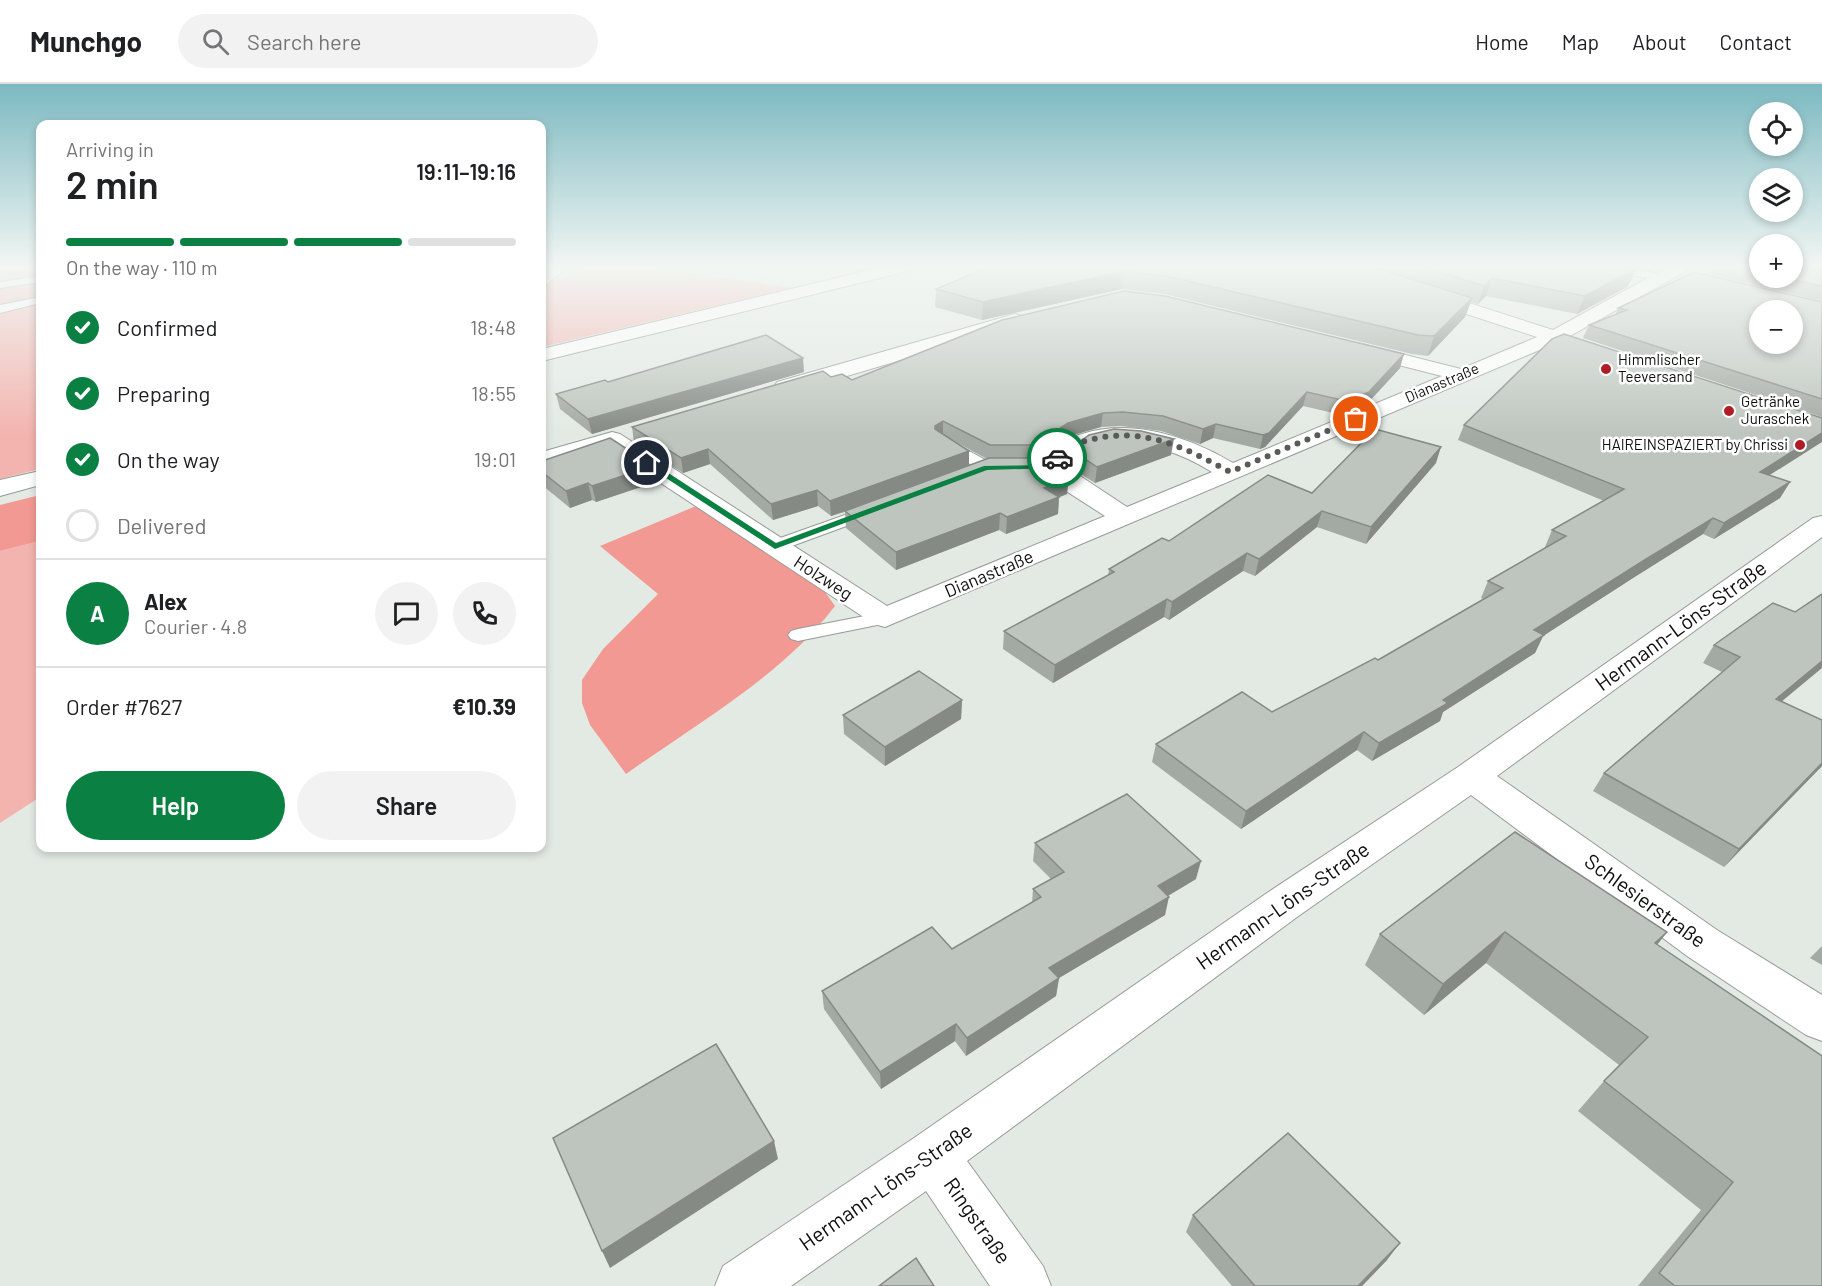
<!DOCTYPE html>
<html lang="en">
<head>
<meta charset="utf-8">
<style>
  :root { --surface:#fff; --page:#f2f2f2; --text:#202124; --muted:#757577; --line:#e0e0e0; --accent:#0b8043 }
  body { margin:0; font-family:Barlow,sans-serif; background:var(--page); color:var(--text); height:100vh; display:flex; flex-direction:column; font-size:22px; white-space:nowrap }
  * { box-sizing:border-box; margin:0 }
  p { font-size:20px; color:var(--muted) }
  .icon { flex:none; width:33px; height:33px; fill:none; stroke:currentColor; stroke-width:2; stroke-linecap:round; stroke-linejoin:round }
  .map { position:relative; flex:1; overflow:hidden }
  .sheet { position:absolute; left:36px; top:36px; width:510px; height:732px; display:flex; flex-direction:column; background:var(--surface); border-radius:12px; box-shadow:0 3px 9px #0003 }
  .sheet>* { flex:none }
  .buttons { position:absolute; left:1749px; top:18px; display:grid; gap:12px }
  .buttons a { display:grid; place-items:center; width:54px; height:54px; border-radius:50%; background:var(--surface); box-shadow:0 3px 9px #0003; font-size:30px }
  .pin { position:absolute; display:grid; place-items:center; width:51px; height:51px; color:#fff; margin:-26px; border:3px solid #fff; border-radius:50%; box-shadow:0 2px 6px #0007 }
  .courier { position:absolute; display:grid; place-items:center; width:60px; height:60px; margin:-30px; border:4px solid #0b8043; border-radius:50%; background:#fff; color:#222; box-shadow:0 2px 8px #0007 }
  .summary em { font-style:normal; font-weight:600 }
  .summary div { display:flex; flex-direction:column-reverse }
  .summary { display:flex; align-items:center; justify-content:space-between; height:102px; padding:0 30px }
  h1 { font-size:39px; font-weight:600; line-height:45px }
  .bar { display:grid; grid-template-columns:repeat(4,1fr); gap:9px 6px; align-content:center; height:72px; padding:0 30px }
  .bar i { height:8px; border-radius:4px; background:var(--line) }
  .bar .on { background:var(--accent) }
  .bar p { grid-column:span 4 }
  .line { display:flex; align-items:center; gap:15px; padding:0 30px; border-top:2px solid var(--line) }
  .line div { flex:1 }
  .round { display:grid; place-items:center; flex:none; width:63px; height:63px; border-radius:32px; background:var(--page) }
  ol { padding:0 30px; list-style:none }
  li { display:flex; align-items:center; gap:18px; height:66px }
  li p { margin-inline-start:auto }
  li .icon { padding:6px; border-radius:50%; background:var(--accent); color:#fff; stroke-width:4 }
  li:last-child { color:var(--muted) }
  li i { width:33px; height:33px; border:3px solid var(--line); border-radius:50% }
  .action { display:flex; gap:12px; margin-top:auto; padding:12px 30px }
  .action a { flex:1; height:69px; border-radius:36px; background:var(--accent); color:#fff; font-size:24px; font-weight:600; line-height:69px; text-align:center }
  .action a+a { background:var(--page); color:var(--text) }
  header { display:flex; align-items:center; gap:36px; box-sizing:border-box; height:84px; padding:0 30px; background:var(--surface); border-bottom:2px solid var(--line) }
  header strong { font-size:28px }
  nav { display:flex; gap:33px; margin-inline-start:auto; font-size:21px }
  .search { width:420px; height:54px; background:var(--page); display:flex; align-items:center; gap:15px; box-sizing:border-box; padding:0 21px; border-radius:33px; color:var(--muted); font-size:22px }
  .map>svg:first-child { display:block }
  .green { fill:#f3b4af }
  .forest { fill:#f39993 }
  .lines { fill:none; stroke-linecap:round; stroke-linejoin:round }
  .service-casing { stroke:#959c96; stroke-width:2 }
  .minor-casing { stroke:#959c96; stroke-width:2 }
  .secondary-casing { stroke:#959c96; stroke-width:2 }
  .service { fill:#fff; fill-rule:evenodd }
  .minor { fill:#fff; fill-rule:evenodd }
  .secondary { fill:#fff; fill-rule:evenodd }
  .wall { fill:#a3a9a3; fill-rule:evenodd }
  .shaded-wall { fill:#858a85 }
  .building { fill:#bec5be; stroke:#858a85; stroke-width:1.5; fill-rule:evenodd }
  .route { fill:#0b8043 }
  .done { stroke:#585c58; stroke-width:6; stroke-dasharray:0 10.8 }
  .poi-dot { fill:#ae1c26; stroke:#fff; stroke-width:2 }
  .labels { text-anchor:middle; stroke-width:5; stroke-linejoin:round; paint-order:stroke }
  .far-poi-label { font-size:15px; fill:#0d0f0d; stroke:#fff; text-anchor:start }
  .far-street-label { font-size:15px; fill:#0d0f0d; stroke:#fff }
  .street-label { font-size:18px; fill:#0d0f0d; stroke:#fff }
  .near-street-label { font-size:21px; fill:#0d0f0d; stroke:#fff }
</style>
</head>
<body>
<header>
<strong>Munchgo</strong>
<div class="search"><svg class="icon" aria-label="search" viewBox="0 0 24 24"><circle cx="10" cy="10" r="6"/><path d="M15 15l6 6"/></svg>Search here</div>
<nav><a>Home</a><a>Map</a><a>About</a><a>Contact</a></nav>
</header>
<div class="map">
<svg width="1822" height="1202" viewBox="0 0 1822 1202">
  <rect width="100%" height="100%" fill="#e3eae4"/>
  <g class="green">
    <path d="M0,183H40V385L0,395Z"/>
    <path d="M589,183H646L791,204L542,263V201Z"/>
    <path d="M40,457V713L0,739V467Z"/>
  </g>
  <g class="forest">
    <path d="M40,411V457L0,467V421Z"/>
    <path d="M696,422L825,508L835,522C783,591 696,640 626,690L590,641L582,619V596L603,565L658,510L600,462Z"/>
  </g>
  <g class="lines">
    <g class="service-casing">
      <g id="service">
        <path d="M1599,183H1620L1660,190L1665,193L1660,196L1604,186Z"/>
        <path d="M40,192V198L0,204V198Z"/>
        <path d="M40,213V219L0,229V221Z"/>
        <path d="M946,354L989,378H1004L1012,383C995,401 957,372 941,362L938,359Z"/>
        <path d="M873,421L879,422L881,426L879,430L781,466H769L766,462L769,458Z"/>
        <path d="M885,528L892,530L895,534L892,538L798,557L791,555L788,551L791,547L798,545Z"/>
      </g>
    </g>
    <g class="minor-casing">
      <g id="minor">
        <path d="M549,183H568L548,199L542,200V188Z"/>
        <path d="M1333,183H1357L1553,246L1668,183H1688L1686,187L1570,252L1572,255L1569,259H1556L885,543L874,540L608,364L542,382V368L612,348L620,350L887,522L1105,432L1052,398L1040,383C1044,377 1048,369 1054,364C1061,357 1072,353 1082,350C1133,334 1189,353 1233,379L1442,292L1351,269L1348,265L1351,261L1358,259L1461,285L1537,253L1335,187ZM1112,359C1150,359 1180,368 1212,388L1127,423L1065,382C1077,366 1093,361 1112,359Z"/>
        <path d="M1015,230L1022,232L1024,236L1022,240L793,308L785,309L777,308L774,303L777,298Z"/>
        <path d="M1822,432V453L1497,692L1717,846L1822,911V957L1806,951L1687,872L1471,711L1297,833L967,1077L1043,1182L1051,1202H990L926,1107L791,1202H715L723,1182L914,1054L1267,809L1458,683L1813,434Z"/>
      </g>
    </g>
    <g class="secondary-casing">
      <g id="secondary">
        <path d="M882,183H910L908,187L542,277V265Z"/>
        <path d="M40,387V401L0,412V396Z"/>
      </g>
    </g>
    <use href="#service" class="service"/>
    <use href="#minor" class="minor"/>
    <use href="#secondary" class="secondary"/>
  </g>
  <g class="wall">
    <path d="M989,183H1640L1639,184H1637L1633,193L1627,203L1577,230L1486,212L1478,220L1471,218L1465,233L1428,272L1412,270L1164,210L1122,205L982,236L935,223L936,205Z"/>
    <path d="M1713,183H1760V194H1792L1822,183V217L1709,190Z"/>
    <path d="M1822,218V333L1583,254L1589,241L1615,231L1618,224Z"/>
    <path d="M1400,284L1365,322L1342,331L1303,322L1265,363L1260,365L1213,354L1200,360L1161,347L1121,342L1101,343L1066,353L1053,362L1043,374L1067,410L1059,413L1058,430L1006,450L999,446L896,486L846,444L845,428L831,432L818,422L773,436L710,380L683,389L634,358L632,343L831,293L852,296ZM954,357L987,375L969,382Z"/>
    <path d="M804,288L592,350L560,325L556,310L608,298Z"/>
    <path d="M1464,341L1770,391L1790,398L1780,414L1714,455L1703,450L1633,494L1543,552L1535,569L1443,628L1440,637L1372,677L1357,666L1241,745L1152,678L1156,660L1272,628L1378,576L1483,515L1481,514L1488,497L1546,463H1545L1552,446L1604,417L1458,356Z"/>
    <path d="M1070,365L1171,371L1095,399L1068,382Z"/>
    <path d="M542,377L656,398L596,418L592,416L570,424L542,401Z"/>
    <path d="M1436,379L1366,460L1317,443L1255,492L1243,487L1169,536L1164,533L1053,599L1003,565L1004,547L1108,492L1109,485L1312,409Z"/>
    <path d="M1795,528L1782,617L1822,636V682L1724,783L1593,707L1604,689L1722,588L1703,579L1714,561Z"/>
    <path d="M962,616L961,635L885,682L844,650L843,631Z"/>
    <path d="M1515,748L1667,848L1657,861L1822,1202H1638L1701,1126L1578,1027L1604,997L1619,981L1486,879L1424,931L1365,881L1380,850Z"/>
    <path d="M1035,759L1196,795L1168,812L1165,831L1059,894L1056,912L966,972L955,957L881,1005L824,925L822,907L952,865L1032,819L1033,805L1051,795L1033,777Z"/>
    <path d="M1822,862V881L1810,874Z"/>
    <path d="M1193,1131L1387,1176L1362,1202H1232L1186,1148Z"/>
  </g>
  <g class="shaded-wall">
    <path d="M1636,183H1638L1633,193L1627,203L1577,230L1585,212Z"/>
    <path d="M1125,187L1122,205L982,236L983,218Z"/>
    <path d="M1492,194L1486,212L1478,220L1484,202Z"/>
    <path d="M1472,214L1465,233L1428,272L1434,252Z"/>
    <path d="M1404,270L1400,284L1365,322L1342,331L1346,317Z"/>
    <path d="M803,274L804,288L592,350L588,335Z"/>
    <path d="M1307,308L1303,322L1265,363L1260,365L1263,351Z"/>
    <path d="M1103,329L1101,343L1066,353L1053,362L1042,376L1043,361L1054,348L1068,339Z"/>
    <path d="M943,337V351L935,356V342Z"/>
    <path d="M1216,340L1213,354L1200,360L1203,345Z"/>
    <path d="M1822,349V358L1751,403L1760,388Z"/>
    <path d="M1174,355L1171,371L1095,399L1097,383Z"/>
    <path d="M1441,363L1436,379L1366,460L1371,443Z"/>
    <path d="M708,365L710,380L683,389L681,374Z"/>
    <path d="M969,367V382L831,432L830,417Z"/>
    <path d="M653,382L656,398L596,418L592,402Z"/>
    <path d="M1069,394L1067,410L1057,414L1059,413L1058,430L1006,450L1007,433L1044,404Z"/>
    <path d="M1790,398L1780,414L1714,455L1724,439Z"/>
    <path d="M588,399L592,416L570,424L566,407Z"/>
    <path d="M817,406L818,422L773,436L771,420Z"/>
    <path d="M1322,427L1317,443L1255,492L1259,475Z"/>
    <path d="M1000,429L999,446L896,486V468Z"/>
    <path d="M1713,434L1703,450L1633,494L1543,552L1535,569L1443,628L1440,637L1372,677L1379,659L1443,616L1534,546L1643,477Z"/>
    <path d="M1247,469L1243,487L1169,536L1172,518Z"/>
    <path d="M1167,515L1164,533L1053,599L1055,581Z"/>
    <path d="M1822,577V584L1763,633L1776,615Z"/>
    <path d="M962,616L961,635L885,682V663Z"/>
    <path d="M1364,648L1357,666L1241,745L1246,727Z"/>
    <path d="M1822,679V682L1724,783L1739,765Z"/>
    <path d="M1201,777L1196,795L1154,820L1158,802Z"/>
    <path d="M1169,813L1165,831L1059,894L1056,912L966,972L967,954L1049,884Z"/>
    <path d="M1505,848L1486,879L1424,931L1443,900Z"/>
    <path d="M1667,848L1642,880L1655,859Z"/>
    <path d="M956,940L955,957L881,1005L880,988Z"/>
    <path d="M774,1057L778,1075L610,1184L602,1167Z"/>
    <path d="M1400,1159L1387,1176L1362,1202H1358Z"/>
  </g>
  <g class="building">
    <path d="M989,183H1373L1472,214L1434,252L1418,251L1166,192L1125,187L983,218L936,205Z"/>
    <path d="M1423,183H1636L1635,185L1585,212L1492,194L1484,202Z"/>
    <path d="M1736,183H1760V188Z"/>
    <path d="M1792,183H1822V202L1784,194H1792Z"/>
    <path d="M1694,188L1822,218V315L1589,241L1627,226L1618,224ZM1760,226H1792V260H1760Z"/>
    <path d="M1124,207L1165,212L1404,270L1369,308L1346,317L1307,308L1269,349L1263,351L1216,340L1203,345L1163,332L1123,328L1103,329L1068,339L1054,348L1043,361H990L943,337L935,342V345L969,367L830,417L817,406L771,420L708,365L681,374L632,343L823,287L831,293L842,290L852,296L1002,236Z"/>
    <path d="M1564,250L1822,334V349L1760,388L1790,398L1724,439L1713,434L1643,477L1534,546L1544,551L1443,616L1448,619L1379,659L1364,648L1246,727L1156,660L1242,608L1272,628L1375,574L1378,576L1503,504L1488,497L1566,452L1552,446L1624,405L1464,341L1552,255Z"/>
    <path d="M766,251L803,274L588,335L556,310L605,296L608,298Z"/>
    <path d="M1114,345L1141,347L1174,355L1097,383L1070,365L1089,351Z"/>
    <path d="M1375,345L1441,363L1371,443L1322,427L1259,475L1247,469L1172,518L1167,515L1055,581L1004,547L1114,488L1109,485L1162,454L1169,457L1268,391L1312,409Z"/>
    <path d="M610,354L653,382L592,402L588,399L566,407L542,388V377Z"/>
    <path d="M989,374H1044L1052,383L1069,394L1044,404L1059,413L1007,433L1000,429L896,468L845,427Z"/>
    <path d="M1822,510V577L1776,615L1822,636V679L1739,765L1604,689L1740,573L1714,561L1773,519L1795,528Z"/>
    <path d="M919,587L962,616L885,663L843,631Z"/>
    <path d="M1127,710L1201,777L1158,802L1169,813L1049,884L1059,894L967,954L956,940L880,988L822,907L932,843L952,865L1041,813L1033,805L1064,788L1035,759Z"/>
    <path d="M1515,748L1667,848L1655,859L1822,972V1202H1675L1659,1189L1733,1098L1604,997L1648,953L1505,848L1443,900L1380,850Z"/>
    <path d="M716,960L774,1057L602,1167L553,1054Z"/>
    <path d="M1288,1049L1400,1159L1358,1202H1255L1193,1131Z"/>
    <path d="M916,1174L934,1202H879Z"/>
  </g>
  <linearGradient id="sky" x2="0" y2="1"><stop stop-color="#7cb9c1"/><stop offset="0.52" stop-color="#f2f6f3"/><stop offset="1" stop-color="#f2f6f3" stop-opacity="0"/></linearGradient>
  <rect width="1822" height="351" fill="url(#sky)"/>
  <path class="route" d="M1057,371L1060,374L1055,384L987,386L775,465L643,379L650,377L776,459L984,382L1050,381Z"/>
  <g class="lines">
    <path class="done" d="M1057,374C1065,364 1077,359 1089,356C1143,342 1184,363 1230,388L1356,335"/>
  </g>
  <g class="poi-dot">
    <circle cx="1606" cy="285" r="6"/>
    <circle cx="1729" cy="327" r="6"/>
    <circle cx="1800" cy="361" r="6"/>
  </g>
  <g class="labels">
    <g class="far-poi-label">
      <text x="1618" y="281">Himmlischer<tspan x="1618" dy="17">Teeversand</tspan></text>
      <text x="1741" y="323">Getränke<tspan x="1741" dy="17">Juraschek</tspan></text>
      <text x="1788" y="366" text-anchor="end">HAIREINSPAZIERT by Chrissi</text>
    </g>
    <g class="far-street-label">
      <text transform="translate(1442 299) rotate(-23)" y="5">Dianastraße</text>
    </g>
    <g class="street-label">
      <text transform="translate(989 490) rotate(-23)" y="6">Dianastraße</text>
      <text transform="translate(823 494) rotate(33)" y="6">Holzweg</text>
    </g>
    <g class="near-street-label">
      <text transform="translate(1681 542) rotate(-36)" y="7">Hermann-Löns-Straße</text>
      <text transform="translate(1645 817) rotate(36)" y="7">Schlesierstraße</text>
      <text transform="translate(1283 822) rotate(-35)" y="7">Hermann-Löns-Straße</text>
      <text transform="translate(886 1103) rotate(-35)" y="7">Hermann-Löns-Straße</text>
      <text transform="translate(977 1137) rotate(55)" y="7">Ringstraße</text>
    </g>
  </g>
</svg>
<div class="buttons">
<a><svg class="icon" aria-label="locate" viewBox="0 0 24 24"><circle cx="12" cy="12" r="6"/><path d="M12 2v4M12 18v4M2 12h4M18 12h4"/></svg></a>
<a><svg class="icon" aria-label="layers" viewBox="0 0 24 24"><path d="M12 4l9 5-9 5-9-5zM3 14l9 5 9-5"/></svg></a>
<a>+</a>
<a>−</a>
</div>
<div class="pin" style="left:1356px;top:335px;background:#ea580c"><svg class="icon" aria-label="bag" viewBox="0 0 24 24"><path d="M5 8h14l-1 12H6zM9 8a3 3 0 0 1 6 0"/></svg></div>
<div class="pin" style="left:647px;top:379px;background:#1f2937"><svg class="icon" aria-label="home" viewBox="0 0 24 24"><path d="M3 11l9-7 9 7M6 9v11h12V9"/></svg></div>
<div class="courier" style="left:1057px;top:374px"><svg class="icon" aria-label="car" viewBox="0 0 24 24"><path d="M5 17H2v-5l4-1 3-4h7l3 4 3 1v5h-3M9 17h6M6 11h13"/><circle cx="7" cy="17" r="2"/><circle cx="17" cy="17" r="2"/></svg></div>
<section class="sheet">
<div class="summary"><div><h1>2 min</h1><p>Arriving in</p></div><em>19:11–19:16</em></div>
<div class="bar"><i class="on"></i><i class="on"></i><i class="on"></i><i></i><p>On the way · 110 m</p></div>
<ol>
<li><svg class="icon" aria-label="check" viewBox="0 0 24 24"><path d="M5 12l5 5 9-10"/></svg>Confirmed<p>18:48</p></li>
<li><svg class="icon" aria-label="check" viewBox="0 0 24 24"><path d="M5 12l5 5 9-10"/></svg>Preparing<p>18:55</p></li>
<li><svg class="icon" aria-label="check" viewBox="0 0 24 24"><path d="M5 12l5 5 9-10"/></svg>On the way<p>19:01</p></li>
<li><i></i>Delivered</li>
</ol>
<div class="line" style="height:108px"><b class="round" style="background:var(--accent);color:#fff">A</b><div><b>Alex</b><p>Courier · 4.8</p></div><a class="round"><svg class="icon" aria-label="chat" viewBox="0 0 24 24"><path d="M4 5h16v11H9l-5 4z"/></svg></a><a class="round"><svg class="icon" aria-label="phone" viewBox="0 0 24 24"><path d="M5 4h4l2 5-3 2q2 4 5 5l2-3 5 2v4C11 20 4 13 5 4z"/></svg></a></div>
<div class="line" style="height:78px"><div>Order #7627</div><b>€10.39</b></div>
<div class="action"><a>Help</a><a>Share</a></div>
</section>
</div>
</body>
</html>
